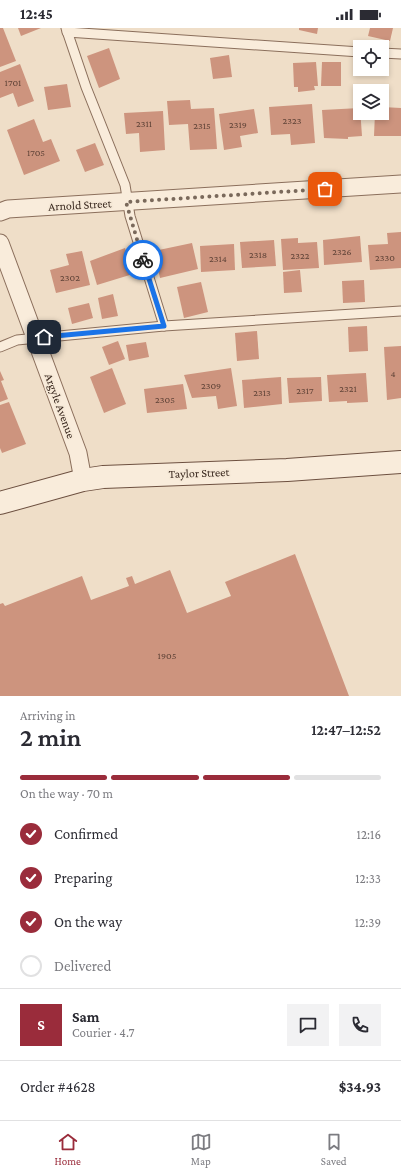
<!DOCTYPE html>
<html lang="en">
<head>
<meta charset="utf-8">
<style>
  :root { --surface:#fff; --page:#f2f2f3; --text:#2b2b33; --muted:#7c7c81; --line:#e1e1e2; --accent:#9a2c3b }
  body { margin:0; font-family:"Crimson Pro",serif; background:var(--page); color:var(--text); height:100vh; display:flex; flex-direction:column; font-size:15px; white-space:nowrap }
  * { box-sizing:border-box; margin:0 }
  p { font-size:13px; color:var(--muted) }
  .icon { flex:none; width:22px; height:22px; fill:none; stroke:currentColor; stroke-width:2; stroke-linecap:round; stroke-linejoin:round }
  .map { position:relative; height:668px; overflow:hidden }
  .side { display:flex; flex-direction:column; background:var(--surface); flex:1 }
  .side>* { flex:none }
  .buttons { position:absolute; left:353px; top:12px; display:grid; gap:8px }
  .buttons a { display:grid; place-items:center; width:36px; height:36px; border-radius:0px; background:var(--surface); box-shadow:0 2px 6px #0003; font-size:20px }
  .pin { position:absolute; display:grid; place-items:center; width:34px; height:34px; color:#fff; margin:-17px; border-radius:8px; box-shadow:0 2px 6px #0006 }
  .courier { position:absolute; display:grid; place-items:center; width:40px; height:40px; margin:-20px; border:3px solid #1a73e8; border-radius:50%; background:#fff; color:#222; box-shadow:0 1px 5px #0007 }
  .overview em { font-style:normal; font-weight:600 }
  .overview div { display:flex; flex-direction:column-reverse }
  .overview { display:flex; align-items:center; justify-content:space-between; height:68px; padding:0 20px }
  h1 { font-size:26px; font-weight:600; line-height:30px }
  .bar { display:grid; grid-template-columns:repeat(4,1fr); gap:6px 4px; align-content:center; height:48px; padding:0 20px }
  .bar i { height:5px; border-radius:3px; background:var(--line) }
  .bar .on { background:var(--accent) }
  .bar p { grid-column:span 4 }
  .line { display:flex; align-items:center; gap:10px; padding:0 20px; border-top:1px solid var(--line) }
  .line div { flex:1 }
  .round { display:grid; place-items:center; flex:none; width:42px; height:42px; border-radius:0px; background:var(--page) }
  ol { padding:0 20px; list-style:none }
  li { display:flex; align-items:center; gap:12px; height:44px }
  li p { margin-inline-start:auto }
  li .icon { padding:4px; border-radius:50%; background:var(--accent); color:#fff; stroke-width:4 }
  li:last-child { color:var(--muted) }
  li i { width:22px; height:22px; border:2px solid var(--line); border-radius:50% }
  .status { display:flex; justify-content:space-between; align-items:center; height:28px; padding:0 20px; background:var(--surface); direction:ltr }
  .status svg { height:11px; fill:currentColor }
  .tab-bar { display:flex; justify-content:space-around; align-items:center; height:56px; border-top:1px solid var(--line); background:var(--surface); font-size:11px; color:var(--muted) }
  .tab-bar a { display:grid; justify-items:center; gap:2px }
  .tab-bar .on { color:var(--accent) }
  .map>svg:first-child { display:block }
  .building { fill:#cd947e }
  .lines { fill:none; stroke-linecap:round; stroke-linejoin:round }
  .service-casing { stroke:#8b6f5c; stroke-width:11 }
  .minor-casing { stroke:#8b6f5c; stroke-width:19 }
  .secondary-casing { stroke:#6d5040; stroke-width:24 }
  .service { stroke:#f9ecdb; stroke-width:9 }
  .minor { stroke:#f9ecdb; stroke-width:17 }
  .secondary { stroke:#f9ecdb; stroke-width:22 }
  .done { stroke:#7a695b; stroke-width:4; stroke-dasharray:0 7.2 }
  .route { stroke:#1a73e8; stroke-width:5 }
  .labels { text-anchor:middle; stroke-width:3.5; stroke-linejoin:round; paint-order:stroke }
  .number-label { font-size:10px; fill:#604438 }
  .street-label { font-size:12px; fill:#3b2a20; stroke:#f6e9d7 }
</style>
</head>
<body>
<div class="status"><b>12:45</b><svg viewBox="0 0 49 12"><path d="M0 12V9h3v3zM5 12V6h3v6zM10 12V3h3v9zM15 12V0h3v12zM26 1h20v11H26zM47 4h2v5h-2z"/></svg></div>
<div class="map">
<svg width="401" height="668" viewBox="0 0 401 668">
  <rect width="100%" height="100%" fill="#efdec8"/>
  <g class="building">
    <path d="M0,0H3L16,33L0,39Z"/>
    <path d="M18,0H41L21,8Z"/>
    <path d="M299,0H318L317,6L299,2Z"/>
    <path d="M370,0H393L390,13L368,8Z"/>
    <path d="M109,20L120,51L99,60L87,28Z"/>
    <path d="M229,27L232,49L213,51L210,30Z"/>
    <path d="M316,34L318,58H314L315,62L298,64V59H294L293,35Z"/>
    <path d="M322,34H341V58H321Z"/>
    <path d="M20,36L34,73L18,79L13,65L0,70V44Z"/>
    <path d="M67,56L71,79L48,82L44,59Z"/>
    <path d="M190,72L191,81L214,80L217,121L190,122L188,96L169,97L167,73Z"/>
    <path d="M312,76L315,115L291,117L290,106L271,107L269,79Z"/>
    <path d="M382,79L401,80V108H374L375,85H382Z"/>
    <path d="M360,80L362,108L348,109V111L324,110L322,82Z"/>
    <path d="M254,81L258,105L240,108L242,119L224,122L219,86Z"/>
    <path d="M163,83L165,122L140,124L139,105L126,106L124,85Z"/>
    <path d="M34,91L43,114L51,111L60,133L24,147L7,102Z"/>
    <path d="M95,115L104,137L85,144L76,122Z"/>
    <path d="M401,204V240L370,242L368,217L388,216L387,205Z"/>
    <path d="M360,208L362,234L324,237L323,212Z"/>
    <path d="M298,210V215L317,214L319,240L283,242L281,211Z"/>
    <path d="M274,212L276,238L242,240L240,214Z"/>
    <path d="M192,215L198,241L160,250L154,223Z"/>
    <path d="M234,216L235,242L201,244L200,218Z"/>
    <path d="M125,220L133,246L97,257L90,233Z"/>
    <path d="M82,223L90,257L56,265L50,242L69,237L66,226Z"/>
    <path d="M300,242L302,264L284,265L283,244Z"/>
    <path d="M364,252L365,274L343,275L342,253Z"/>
    <path d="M201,254L208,284L184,290L177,259Z"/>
    <path d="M113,266L118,288L102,291L98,270Z"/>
    <path d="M89,275L93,290L72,296L68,280Z"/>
    <path d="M367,298L368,323L349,324L348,299Z"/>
    <path d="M257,303L259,331L237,333L235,305Z"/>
    <path d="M118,313L125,331L109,337L102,319Z"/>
    <path d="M146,314L149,329L129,333L126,317Z"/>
    <path d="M401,318V370L387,372L384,319Z"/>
    <path d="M112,340L126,376L104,385L90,349Z"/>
    <path d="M231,340L237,378L218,381L216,368L192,370L184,347Z"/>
    <path d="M0,343L4,352L1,353L8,371L0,374Z"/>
    <path d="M366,345L368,374L347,375V373L329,374L327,347Z"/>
    <path d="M281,349L282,376L244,380L242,352Z"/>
    <path d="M321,349L322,373L289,375L287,350Z"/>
    <path d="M183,356L187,381L147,385L144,361Z"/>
    <path d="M9,374L26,416L2,425L0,420V377Z"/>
    <path d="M295,526L349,668H0V576L3,575L5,578L82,548L91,572L129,558L126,550L132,548L135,556L170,542L187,585L231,568L225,554Z"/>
  </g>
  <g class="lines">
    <g class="service-casing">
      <g id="service">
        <path d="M66,0L86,59L125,157L130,188L164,298"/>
        <path d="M67,4L360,24"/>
        <path d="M382,25L401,26"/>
        <path d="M0,319L17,312L164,298L401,283"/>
      </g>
    </g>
    <g class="minor-casing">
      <g id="minor">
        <path d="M0,184L8,181L401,156"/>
        <path d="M0,215L78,425L83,452"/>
      </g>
    </g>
    <g class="secondary-casing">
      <path id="secondary" d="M0,475L83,452L103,449L287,442L401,434"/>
    </g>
    <use href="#service" class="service"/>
    <use href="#minor" class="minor"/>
    <use href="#secondary" class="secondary"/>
  </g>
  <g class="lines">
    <path class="done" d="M143,232L126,174L325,161"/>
    <path class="route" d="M44,309L164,298L143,232"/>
  </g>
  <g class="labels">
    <g class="number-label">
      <text x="13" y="58">1701</text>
      <text x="292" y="96">2323</text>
      <text x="144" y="99">2311</text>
      <text x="238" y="100">2319</text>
      <text x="202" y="101">2315</text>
      <text x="36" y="128">1705</text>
      <text x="342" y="227">2326</text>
      <text x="258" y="230">2318</text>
      <text x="300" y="231">2322</text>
      <text x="385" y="233">2330</text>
      <text x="218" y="234">2314</text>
      <text x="70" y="253">2302</text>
      <text x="393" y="349">4</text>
      <text x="211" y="361">2309</text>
      <text x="348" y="364">2321</text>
      <text x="305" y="366">2317</text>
      <text x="262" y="368">2313</text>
      <text x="165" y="375">2305</text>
      <text x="167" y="631">1905</text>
    </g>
    <g class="street-label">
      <text transform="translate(80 177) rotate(-3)" y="4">Arnold Street</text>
      <text transform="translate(60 378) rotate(70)" y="4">Argyle Avenue</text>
      <text transform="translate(199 445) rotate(-2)" y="4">Taylor Street</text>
    </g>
  </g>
</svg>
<div class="buttons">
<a><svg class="icon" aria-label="locate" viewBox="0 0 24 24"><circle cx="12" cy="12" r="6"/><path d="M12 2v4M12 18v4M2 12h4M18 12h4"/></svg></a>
<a><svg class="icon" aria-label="layers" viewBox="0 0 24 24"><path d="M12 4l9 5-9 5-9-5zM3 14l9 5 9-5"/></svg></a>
</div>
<div class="pin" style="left:325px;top:161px;background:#ea580c"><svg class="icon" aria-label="bag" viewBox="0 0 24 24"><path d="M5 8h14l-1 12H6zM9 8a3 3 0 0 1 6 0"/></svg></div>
<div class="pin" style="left:44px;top:309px;background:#1f2937"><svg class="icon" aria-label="home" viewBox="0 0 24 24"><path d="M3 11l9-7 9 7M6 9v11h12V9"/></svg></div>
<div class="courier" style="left:143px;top:232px"><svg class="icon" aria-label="bike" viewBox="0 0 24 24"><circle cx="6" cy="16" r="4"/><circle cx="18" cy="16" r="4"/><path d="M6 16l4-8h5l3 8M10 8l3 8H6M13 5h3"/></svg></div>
</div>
<section class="side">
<div class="overview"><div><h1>2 min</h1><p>Arriving in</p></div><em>12:47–12:52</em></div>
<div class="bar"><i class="on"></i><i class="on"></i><i class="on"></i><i></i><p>On the way · 70 m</p></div>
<ol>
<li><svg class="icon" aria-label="check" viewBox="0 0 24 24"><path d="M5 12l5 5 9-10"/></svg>Confirmed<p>12:16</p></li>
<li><svg class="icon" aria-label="check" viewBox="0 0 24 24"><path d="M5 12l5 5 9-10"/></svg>Preparing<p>12:33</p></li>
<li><svg class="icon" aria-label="check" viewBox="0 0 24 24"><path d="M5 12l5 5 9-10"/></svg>On the way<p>12:39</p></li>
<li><i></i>Delivered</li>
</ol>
<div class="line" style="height:72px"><b class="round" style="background:var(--accent);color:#fff">S</b><div><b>Sam</b><p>Courier · 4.7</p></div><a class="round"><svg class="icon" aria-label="chat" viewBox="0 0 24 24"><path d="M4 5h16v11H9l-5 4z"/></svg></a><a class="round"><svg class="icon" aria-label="phone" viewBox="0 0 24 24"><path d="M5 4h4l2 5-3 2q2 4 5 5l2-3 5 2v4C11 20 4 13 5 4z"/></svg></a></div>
<div class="line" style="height:52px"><div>Order #4628</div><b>$34.93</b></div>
</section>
<nav class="tab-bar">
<a class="on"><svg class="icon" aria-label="home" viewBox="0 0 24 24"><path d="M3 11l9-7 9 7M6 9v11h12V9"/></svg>Home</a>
<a><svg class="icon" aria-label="map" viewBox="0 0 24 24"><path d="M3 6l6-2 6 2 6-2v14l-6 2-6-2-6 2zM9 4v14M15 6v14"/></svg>Map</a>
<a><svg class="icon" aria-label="saved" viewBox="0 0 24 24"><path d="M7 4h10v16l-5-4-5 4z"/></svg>Saved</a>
</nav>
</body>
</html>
